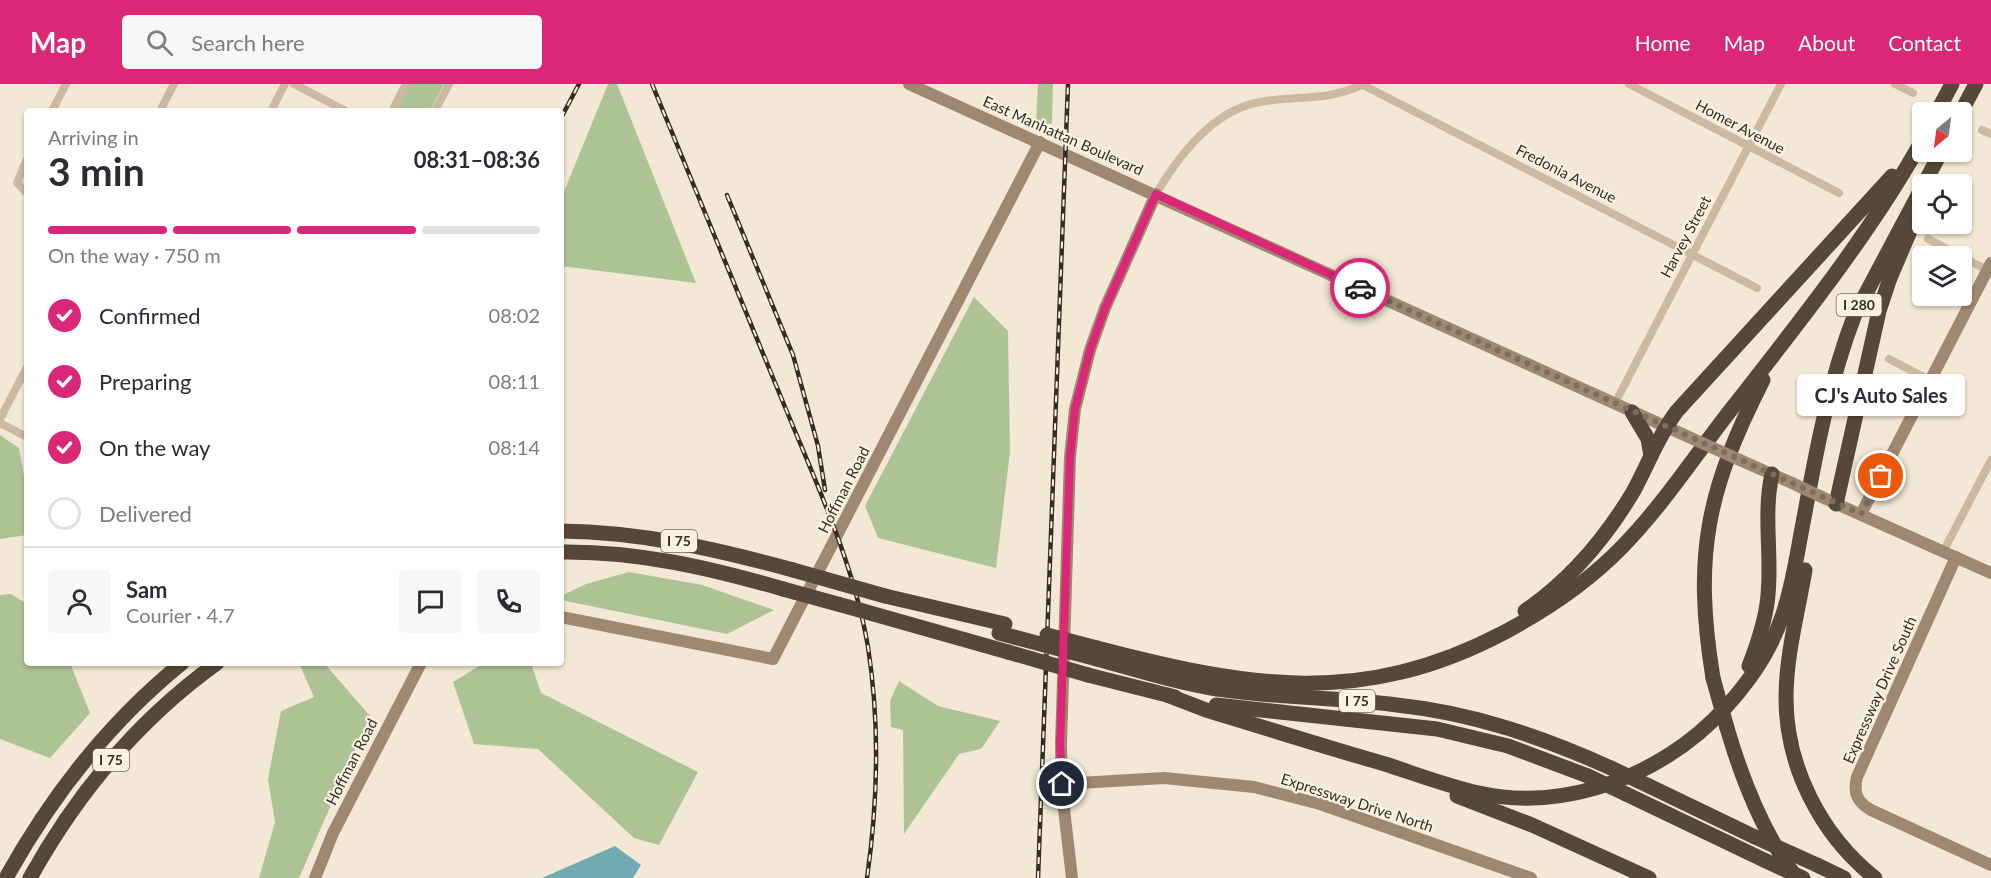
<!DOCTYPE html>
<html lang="en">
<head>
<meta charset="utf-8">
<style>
  :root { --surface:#fff; --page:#f7f7f7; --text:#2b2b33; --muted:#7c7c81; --line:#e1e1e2; --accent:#db2777 }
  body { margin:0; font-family:Lato,sans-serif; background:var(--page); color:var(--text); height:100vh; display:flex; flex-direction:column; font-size:22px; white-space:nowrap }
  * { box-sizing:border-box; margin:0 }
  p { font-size:20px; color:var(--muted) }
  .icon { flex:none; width:33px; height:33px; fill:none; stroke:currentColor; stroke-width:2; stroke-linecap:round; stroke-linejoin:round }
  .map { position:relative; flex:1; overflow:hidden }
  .details { position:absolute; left:24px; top:24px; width:540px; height:558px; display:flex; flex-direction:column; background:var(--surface); border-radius:6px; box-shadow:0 2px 4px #0004 }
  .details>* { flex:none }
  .needle { width:39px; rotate:209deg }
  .tools { position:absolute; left:1912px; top:18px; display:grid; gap:12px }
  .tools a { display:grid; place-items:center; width:60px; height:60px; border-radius:6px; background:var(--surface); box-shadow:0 2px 4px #0004; font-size:30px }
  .pin { position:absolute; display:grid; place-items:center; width:51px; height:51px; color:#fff; margin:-26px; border:3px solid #fff; border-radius:50%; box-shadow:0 2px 6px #0007 }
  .courier { position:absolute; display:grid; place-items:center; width:60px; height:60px; margin:-30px; border:4px solid #db2777; border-radius:50%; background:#fff; color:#222; box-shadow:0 2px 8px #0007 }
  .bubble { position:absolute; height:42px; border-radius:6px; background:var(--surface); box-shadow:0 2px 4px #0004; font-size:20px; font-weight:700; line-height:42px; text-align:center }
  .head em { font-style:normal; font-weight:700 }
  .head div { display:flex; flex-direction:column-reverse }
  .head { display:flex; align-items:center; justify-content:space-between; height:102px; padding:0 24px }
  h1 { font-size:39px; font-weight:700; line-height:45px }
  .bar { display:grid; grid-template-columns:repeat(4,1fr); gap:9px 6px; align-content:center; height:72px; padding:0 24px }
  .bar i { height:8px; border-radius:4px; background:var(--line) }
  .bar .current { background:var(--accent) }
  .bar p { grid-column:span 4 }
  .line { display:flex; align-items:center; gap:15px; padding:0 24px; border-top:2px solid var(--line) }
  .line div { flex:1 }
  .round { display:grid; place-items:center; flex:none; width:63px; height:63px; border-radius:6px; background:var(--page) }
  ol { padding:0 24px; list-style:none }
  li { display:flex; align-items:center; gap:18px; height:66px }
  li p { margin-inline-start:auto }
  li .icon { padding:6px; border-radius:50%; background:var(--accent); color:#fff; stroke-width:4 }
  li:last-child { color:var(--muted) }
  li i { width:33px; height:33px; border:3px solid var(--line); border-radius:50% }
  header { display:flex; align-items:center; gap:36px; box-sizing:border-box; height:84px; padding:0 30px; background:var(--accent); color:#fff }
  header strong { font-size:28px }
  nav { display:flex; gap:33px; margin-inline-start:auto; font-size:21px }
  .search { width:420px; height:54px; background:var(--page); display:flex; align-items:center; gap:15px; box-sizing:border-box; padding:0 21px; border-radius:6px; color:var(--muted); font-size:22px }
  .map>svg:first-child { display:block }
  .green { fill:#aec394 }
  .water { fill:#72a9b3 }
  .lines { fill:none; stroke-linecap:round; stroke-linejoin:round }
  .street { stroke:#ccb9a1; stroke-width:8 }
  .secondary { stroke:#9f8872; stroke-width:12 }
  .highway { stroke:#57473a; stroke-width:15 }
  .rail-casing { stroke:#352c24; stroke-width:4.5 }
  .rail { stroke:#fbf2e2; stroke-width:2; stroke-dasharray:7; stroke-linecap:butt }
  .secondary-bridge { stroke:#9f8872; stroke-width:12 }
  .highway-bridge { stroke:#57473a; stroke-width:15 }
  .done { stroke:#786e62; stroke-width:6; stroke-dasharray:0 10.8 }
  .route { stroke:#db2777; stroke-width:8 }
  .labels { text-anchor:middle; stroke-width:4.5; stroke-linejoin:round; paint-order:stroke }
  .shield { fill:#fbf2e2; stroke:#70675d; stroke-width:1.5 }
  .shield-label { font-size:14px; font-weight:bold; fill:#352c24 }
  .street-label { font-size:15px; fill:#352c24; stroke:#fbf2e2 }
</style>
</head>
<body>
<header>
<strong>Map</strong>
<div class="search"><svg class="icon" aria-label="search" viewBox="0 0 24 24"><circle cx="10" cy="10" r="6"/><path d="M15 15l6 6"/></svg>Search here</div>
<nav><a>Home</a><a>Map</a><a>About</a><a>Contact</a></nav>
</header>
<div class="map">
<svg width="1991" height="794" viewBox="0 0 1991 794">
  <rect width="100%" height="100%" fill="#f3e8d5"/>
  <g class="green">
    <path d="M410,0H444L430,27H396Z"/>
    <path d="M608,0H617L696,199L561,182V115Z"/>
    <path d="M1038,0H1053L1052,40L1036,39Z"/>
    <path d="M974,213L1008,247L1010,368L996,484L878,454L865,422Z"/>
    <path d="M0,351L19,364L27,409V451L0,455Z"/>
    <path d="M629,488L702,501L774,526L727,550L561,516V512L586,500Z"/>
    <path d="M11,510L27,520V579H70L90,629L50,674L0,655V511Z"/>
    <path d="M299,579H324L370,632L299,794H259L275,738L268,695L281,627L314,613Z"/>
    <path d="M484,579H531L541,609L698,688L659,761L634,754L538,665L474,660L453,598Z"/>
    <path d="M899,597L938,622L1000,637L981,665L959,670L904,750L903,646L891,643L890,617Z"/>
  </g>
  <path class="water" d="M615,762L641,781L633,794H542Z"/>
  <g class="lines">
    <g class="street">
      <path d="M294,0L346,27"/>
      <path d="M1629,0L1839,109"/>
      <path d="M1895,0L1913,9"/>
      <path d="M1363,1L1757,204"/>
      <path d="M52,27L66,0"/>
      <path d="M160,27L174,0"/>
      <path d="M271,27L285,0"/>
      <path d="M392,27L406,0"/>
      <path d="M435,27L449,0"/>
      <path d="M1982,46L1991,50"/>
      <path d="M27,75L17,99L27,109"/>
      <path d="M1156,110C1179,71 1213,26 1260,18C1300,11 1325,18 1364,0"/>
      <path d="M1928,155L1961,172"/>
      <path d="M1962,173L1991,188"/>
      <path d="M1889,275L1930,296"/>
      <path d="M1615,319L1781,0"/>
      <path d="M0,335L27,283"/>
      <path d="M0,339L27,353"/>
      <path d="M1943,468L1991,376"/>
    </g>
    <g class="secondary">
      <path d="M909,0L1680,349"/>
      <path d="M1742,377L1792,399"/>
      <path d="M1830,417L1991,489"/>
      <path d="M1861,430L1991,179"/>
      <path d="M1956,473L1857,693C1853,709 1857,718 1871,726L1991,781"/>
      <path d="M561,533L773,575L1040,58"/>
      <path d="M1062,700L1164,694L1254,703L1320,720L1531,794"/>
      <path d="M315,794L333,749L421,579"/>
      <path d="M1072,794L1062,708L1061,660L1070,373L1075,325L1090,266L1105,224L1156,110"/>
    </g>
    <g class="highway">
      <path d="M1937,28L1952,0"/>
      <path d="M1961,28L1976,0"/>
      <path d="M1632,328L1648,355L1651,372"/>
      <path d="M1836,420L1879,227L1890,194L1919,126"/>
      <path d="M561,447C642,448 716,465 793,486"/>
      <path d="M561,468C638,467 710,484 783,505"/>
      <path d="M1805,486C1798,528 1786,571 1786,614C1786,683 1821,751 1875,794"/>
      <path d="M885,512L1005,540"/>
      <path d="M863,527L1008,568"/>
      <path d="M1525,527C1570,496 1605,455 1633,408C1648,381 1658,352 1677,327L1892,92"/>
      <path d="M1097,564C1247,603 1361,624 1505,548C1548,525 1588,498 1622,463C1664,420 1696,370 1733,323C1798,240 1872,147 1923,55"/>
      <path d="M1097,575C1134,585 1173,598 1211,604C1273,614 1335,613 1397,621C1473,629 1542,653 1611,684"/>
      <path d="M1749,582C1758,559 1766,536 1768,511C1772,471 1763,430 1772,390"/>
      <path d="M1088,591L1175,613"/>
      <path d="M1713,594C1693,471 1707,406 1763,296"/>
      <path d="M1167,611L1206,626C1266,644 1325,663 1385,680C1416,690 1447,702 1479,709C1556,726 1639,699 1699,649C1735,618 1768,576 1783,530C1793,500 1797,470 1803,439C1816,368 1829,297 1855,230L1941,68"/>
      <path d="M1216,621L1437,645L1508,662L1588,692"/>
      <path d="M1727,644C1742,695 1763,750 1796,793"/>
      <path d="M1649,702L1755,753"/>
      <path d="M1626,710L1766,777"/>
      <path d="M1457,712L1532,741L1649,794"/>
      <path d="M1817,781L1844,794"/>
      <path d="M6,794C52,711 108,639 182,579"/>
      <path d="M30,794C77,709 138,636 217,579"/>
    </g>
    <g class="rail-casing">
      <g id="rail">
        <path d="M652,0C696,108 741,215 785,323C817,401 854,480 868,563C880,640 878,717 867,794"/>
        <path d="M561,34L579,0"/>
        <path d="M727,111L793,271L818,362L825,406"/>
        <path d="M1038,794L1068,0"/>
      </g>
    </g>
    <use href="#rail" class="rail"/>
    <g class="secondary-bridge">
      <path d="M1680,349L1742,377"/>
      <path d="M1792,399L1826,415"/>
    </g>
    <g class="highway-bridge">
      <path d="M793,486L885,512"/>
      <path d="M783,505L863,527"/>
      <path d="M999,549L1097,575"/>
      <path d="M1047,551L1097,564"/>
      <path d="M1008,568L1088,591"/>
      <path d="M1713,594L1727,644"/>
      <path d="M1611,684L1649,702"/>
      <path d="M1588,692L1626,710"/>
      <path d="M1755,753L1817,781"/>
      <path d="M1766,777L1803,794"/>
    </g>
  </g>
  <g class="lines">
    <path class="done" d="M1360,204L1861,430L1881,392"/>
    <path class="route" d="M1062,700L1060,660L1070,373L1075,325L1090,266L1105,224L1156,110L1360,204"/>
  </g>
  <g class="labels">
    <g class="shield">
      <rect x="1836.5" y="210" width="45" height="22" rx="4.5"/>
      <rect x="661" y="446" width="36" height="22" rx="4.5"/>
      <rect x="1339" y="606" width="36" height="22" rx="4.5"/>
      <rect x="93" y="665" width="36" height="22" rx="4.5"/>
    </g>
    <g class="shield-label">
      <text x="1859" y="226">I 280</text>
      <text x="679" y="462">I 75</text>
      <text x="1357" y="622">I 75</text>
      <text x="111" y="681">I 75</text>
    </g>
    <g class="street-label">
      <text transform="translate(1740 43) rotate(28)" y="5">Homer Avenue</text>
      <text transform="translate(1063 52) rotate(24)" y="5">East Manhattan Boulevard</text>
      <text transform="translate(1566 90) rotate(27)" y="5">Fredonia Avenue</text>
      <text transform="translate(1686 153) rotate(-62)" y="5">Harvey Street</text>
      <text transform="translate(844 406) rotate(-63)" y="5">Hoffman Road</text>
      <text transform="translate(1880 606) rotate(-66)" y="5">Expressway Drive South</text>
      <text transform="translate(352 678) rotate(-63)" y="5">Hoffman Road</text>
      <text transform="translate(1357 719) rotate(18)" y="5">Expressway Drive North</text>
    </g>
  </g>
</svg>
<div class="tools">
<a><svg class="needle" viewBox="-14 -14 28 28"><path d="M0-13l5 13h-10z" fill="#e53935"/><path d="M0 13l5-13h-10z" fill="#7c7c81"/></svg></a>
<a><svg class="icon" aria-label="locate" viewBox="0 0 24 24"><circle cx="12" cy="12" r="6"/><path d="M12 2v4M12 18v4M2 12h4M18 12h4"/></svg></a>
<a><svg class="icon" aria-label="layers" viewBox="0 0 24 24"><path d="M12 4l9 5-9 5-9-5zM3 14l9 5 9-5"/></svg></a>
</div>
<div class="pin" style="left:1881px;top:392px;background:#ea580c"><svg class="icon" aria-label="bag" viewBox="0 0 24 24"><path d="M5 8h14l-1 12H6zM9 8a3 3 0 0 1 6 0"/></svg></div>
<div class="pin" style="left:1062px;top:700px;background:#1f2937"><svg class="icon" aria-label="home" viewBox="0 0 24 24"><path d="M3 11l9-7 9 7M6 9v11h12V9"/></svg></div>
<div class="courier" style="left:1360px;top:204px"><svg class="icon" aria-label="car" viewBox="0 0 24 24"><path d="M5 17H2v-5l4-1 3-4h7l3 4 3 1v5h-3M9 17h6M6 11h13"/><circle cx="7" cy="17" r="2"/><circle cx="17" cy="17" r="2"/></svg></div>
<div class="bubble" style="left:1797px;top:290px;width:168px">CJ's Auto Sales</div>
<section class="details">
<div class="head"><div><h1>3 min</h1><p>Arriving in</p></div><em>08:31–08:36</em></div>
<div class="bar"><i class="current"></i><i class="current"></i><i class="current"></i><i></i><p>On the way · 750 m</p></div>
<ol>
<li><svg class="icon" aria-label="check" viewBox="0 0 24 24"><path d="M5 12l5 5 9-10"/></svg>Confirmed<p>08:02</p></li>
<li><svg class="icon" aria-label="check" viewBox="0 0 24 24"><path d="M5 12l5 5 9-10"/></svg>Preparing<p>08:11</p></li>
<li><svg class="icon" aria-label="check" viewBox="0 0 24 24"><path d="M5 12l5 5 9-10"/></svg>On the way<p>08:14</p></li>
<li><i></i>Delivered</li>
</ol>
<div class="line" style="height:108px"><a class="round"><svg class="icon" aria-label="person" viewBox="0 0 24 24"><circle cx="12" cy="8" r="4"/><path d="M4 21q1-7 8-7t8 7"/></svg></a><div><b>Sam</b><p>Courier · 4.7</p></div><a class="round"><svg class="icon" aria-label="chat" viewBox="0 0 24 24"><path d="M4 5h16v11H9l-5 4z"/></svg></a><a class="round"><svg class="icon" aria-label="phone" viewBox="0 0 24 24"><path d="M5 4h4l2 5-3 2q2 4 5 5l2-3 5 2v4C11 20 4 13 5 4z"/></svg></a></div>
</section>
</div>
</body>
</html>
